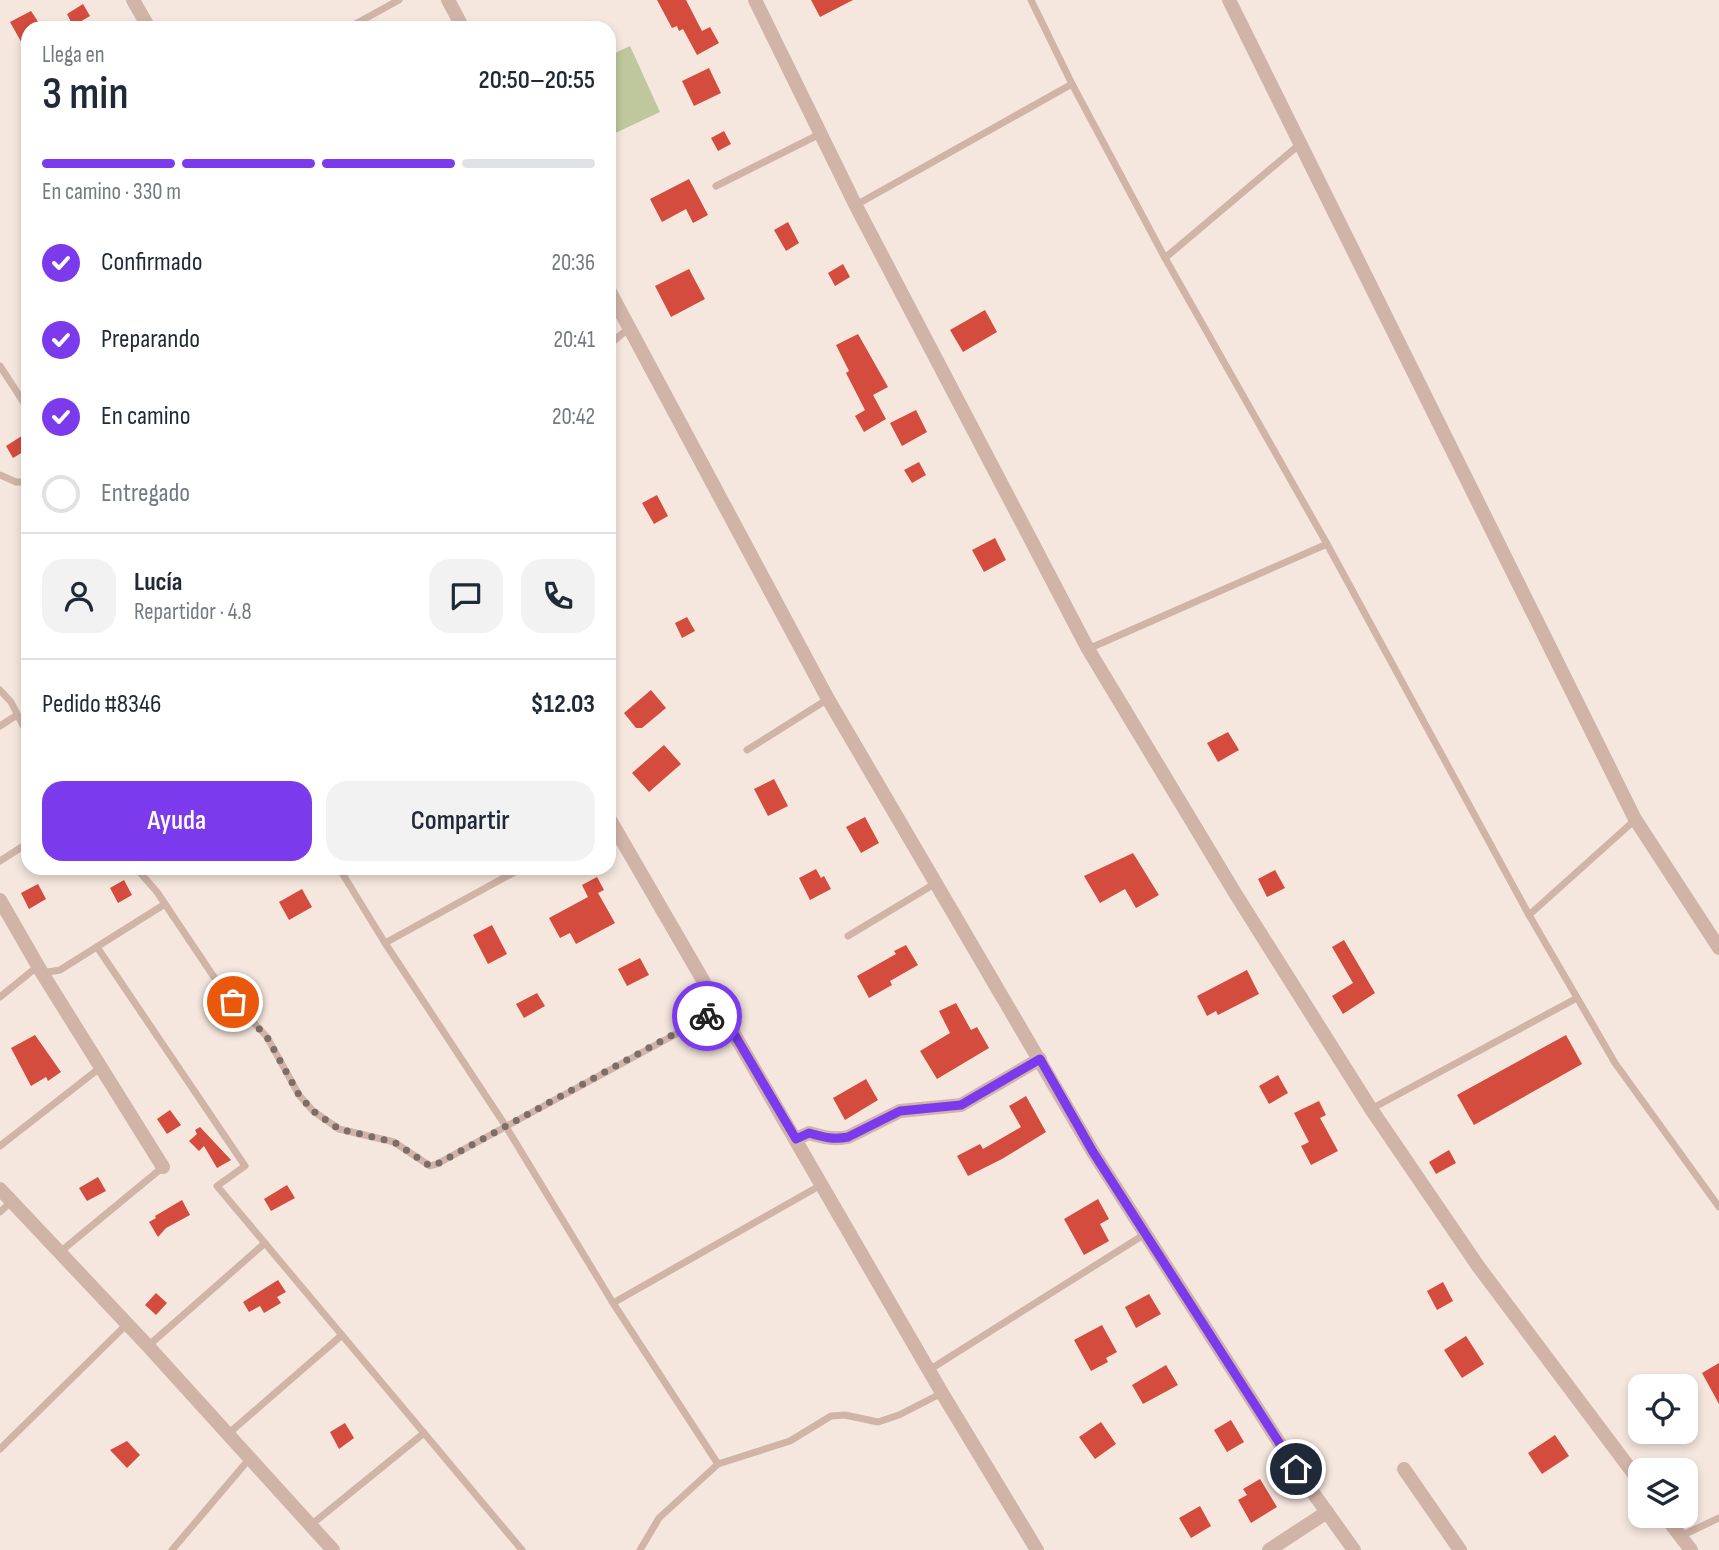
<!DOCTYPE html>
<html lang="es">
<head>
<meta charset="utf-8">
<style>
  :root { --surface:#fff; --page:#f2f2f3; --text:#1f2937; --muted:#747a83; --line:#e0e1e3; --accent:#7c3aed }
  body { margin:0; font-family:"Sofia Sans Condensed",sans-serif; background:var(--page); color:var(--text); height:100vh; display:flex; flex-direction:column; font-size:26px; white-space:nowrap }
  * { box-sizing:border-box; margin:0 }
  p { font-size:23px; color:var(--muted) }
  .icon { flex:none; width:38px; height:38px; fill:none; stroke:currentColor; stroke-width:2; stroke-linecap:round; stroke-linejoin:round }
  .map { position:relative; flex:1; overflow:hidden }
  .drawer { position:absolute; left:21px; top:21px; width:595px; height:854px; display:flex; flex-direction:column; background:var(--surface); border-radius:21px; box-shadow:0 4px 10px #0003 }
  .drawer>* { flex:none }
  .controls { position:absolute; left:1628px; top:1374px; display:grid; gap:14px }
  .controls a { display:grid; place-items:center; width:70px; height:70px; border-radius:14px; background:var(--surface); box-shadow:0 4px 10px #0003; font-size:35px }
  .pin { position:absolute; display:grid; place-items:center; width:60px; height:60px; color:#fff; margin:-30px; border:4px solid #fff; border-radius:50%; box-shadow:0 2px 7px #0007 }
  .courier { position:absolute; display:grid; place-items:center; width:70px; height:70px; margin:-35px; border:5px solid #7c3aed; border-radius:50%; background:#fff; color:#222; box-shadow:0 2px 9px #0007 }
  .summary em { font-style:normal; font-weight:600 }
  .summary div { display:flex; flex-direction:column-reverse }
  .summary { display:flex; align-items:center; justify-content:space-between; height:119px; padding:0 21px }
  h1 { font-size:46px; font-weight:600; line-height:52px }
  .bar { display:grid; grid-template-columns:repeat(4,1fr); gap:10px 7px; align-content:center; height:84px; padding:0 21px }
  .bar i { height:9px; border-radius:5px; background:var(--line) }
  .bar .selected { background:var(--accent) }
  .bar p { grid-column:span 4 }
  .line { display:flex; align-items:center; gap:18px; padding:0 21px; border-top:2px solid var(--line) }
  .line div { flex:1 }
  .round { display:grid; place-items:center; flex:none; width:74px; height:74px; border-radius:21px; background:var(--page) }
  ol { padding:0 21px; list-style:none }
  li { display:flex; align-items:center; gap:21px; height:77px }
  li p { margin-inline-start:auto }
  li .icon { padding:7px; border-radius:50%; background:var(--accent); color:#fff; stroke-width:4 }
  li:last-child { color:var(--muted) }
  li i { width:38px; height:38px; border:4px solid var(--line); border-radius:50% }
  .cta { display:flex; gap:14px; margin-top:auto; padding:14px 21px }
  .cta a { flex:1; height:80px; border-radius:21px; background:var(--accent); color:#fff; font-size:28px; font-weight:600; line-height:80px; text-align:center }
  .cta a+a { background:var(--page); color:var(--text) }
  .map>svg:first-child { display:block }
  .green { fill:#bfc79c }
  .building { fill:#d34c3e }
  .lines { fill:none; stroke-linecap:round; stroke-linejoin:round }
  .lane { stroke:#d0b4a8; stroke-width:7 }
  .street { stroke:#d0b4a8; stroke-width:14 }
  .done { stroke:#7d6d68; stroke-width:7; stroke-dasharray:0 12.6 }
  .route { stroke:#7c3aed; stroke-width:9 }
</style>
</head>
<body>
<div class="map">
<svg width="1719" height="1550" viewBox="0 0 1719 1550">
  <rect width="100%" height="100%" fill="#f5e7de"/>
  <path class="green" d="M630,46L660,112L609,136V56Z"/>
  <g class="building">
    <path d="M657,0H686L702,31L710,27L719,43L697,55L683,29L679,31L677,26L672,28Z"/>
    <path d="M811,0H853L820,17Z"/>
    <path d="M83,4L90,16L73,26L67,14Z"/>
    <path d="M31,11L39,23L28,28V54L10,22Z"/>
    <path d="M709,68L721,93L694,106L682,81Z"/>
    <path d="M724,131L731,144L718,151L711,138Z"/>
    <path d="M689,179L708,215L693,223L686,209L662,222L650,199Z"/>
    <path d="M788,222L799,243L786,251L774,230Z"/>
    <path d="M843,264L850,277L835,286L828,273Z"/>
    <path d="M689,269L705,299L671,317L655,286Z"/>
    <path d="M985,310L997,332L963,352L950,330Z"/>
    <path d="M858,334L888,387L873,395L886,419L864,432L855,416L865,410L846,373L849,371L836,345Z"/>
    <path d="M916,410L927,432L902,446L890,423Z"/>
    <path d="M28,432V449L13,458L6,446Z"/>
    <path d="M919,462L926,475L912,483L904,470Z"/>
    <path d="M657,495L668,516L654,524L642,503Z"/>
    <path d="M995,538L1006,560L984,572L972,550Z"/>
    <path d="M687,617L695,631L682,638L675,623Z"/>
    <path d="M651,690L666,708L642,728H636L624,713Z"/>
    <path d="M1228,732L1239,750L1218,762L1207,743Z"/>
    <path d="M664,745L681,764L649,792L632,773Z"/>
    <path d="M774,779L788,806L768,816L754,789Z"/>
    <path d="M865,817L879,843L861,853L846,827Z"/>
    <path d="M1133,853L1159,895L1136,908L1125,889L1100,903L1084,876Z"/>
    <path d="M816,869L821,878L824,876L831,889L810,900L799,878Z"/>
    <path d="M1275,870L1285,888L1267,897L1258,879Z"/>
    <path d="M597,877L604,890L598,893L615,923L576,944L570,933L560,938L549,918L588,897L582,885Z"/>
    <path d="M124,880L132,895L118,903L110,888Z"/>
    <path d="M38,884L46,899L29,909L21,893Z"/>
    <path d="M302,889L312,907L289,920L279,902Z"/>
    <path d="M492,925L507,954L488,964L473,935Z"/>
    <path d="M1344,940L1375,993L1343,1014L1332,996L1353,983L1332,947Z"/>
    <path d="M906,945L918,965L890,981L892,985L869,998L857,976L896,954L894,951Z"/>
    <path d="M640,958L649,975L627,986L618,969Z"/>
    <path d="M1247,970L1259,994L1218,1015L1216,1011L1207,1016L1197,996Z"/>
    <path d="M537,993L545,1006L524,1018L516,1004Z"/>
    <path d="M956,1003L971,1030L977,1027L989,1048L937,1079L920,1051L950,1033L939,1011Z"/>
    <path d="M35,1035L61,1072L48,1081L46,1077L31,1086L11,1048Z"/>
    <path d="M1566,1035L1582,1064L1474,1125L1457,1095Z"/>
    <path d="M1278,1075L1288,1093L1269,1104L1259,1086Z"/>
    <path d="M866,1079L878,1100L845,1120L833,1098Z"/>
    <path d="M1026,1096L1046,1132L1002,1159L968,1176L957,1156L980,1144L983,1149L1021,1127L1009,1106Z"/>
    <path d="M1319,1101L1326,1115L1320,1118L1338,1151L1311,1165L1301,1146L1309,1142L1294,1113Z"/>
    <path d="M170,1110L181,1125L167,1134L157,1119Z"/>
    <path d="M200,1127L231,1160L217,1168L204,1146L199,1151L189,1141L197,1134L195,1130Z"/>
    <path d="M1449,1150L1456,1163L1436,1174L1429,1162Z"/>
    <path d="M98,1177L106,1191L87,1201L79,1188Z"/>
    <path d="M287,1185L295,1198L271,1211L264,1199Z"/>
    <path d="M1098,1199L1109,1219L1100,1224L1109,1241L1084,1255L1064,1219Z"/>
    <path d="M182,1200L190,1215L166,1228L158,1237L149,1222L156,1218L155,1216Z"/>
    <path d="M278,1280L286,1292L277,1297L281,1303L264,1313L260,1306L249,1312L243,1302Z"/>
    <path d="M1443,1282L1453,1301L1437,1310L1427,1291Z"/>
    <path d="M156,1293L167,1303L156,1315L145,1305Z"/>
    <path d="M1149,1294L1161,1314L1136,1328L1125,1307Z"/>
    <path d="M1102,1325L1117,1352L1106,1358L1108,1362L1091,1371L1074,1340Z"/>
    <path d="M1466,1336L1484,1364L1462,1378L1444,1350Z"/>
    <path d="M1719,1363V1404L1702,1373Z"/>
    <path d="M1166,1365L1178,1385L1143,1404L1132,1385Z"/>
    <path d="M1231,1420L1244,1442L1227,1452L1214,1430Z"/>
    <path d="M1101,1422L1116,1444L1095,1459L1079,1437Z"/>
    <path d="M345,1423L354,1438L339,1449L330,1432Z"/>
    <path d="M1555,1435L1569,1456L1542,1474L1528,1453Z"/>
    <path d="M127,1441L140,1455L127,1468L110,1450Z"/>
    <path d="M1260,1479L1277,1507L1251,1523L1238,1500L1247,1495L1243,1489Z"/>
    <path d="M1200,1506L1211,1526L1191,1538L1179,1518Z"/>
  </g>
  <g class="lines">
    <g class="lane">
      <path d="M1031,0L1072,84L1165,258L1327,544L1529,915L1615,1063L1719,1207"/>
      <path d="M348,28L399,0"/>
      <path d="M716,186L820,134"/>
      <path d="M856,205L1072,84"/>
      <path d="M1165,258L1300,144"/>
      <path d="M609,345L629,328"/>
      <path d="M0,366L28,409"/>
      <path d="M0,475L16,482H28"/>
      <path d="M1088,649L1327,544"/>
      <path d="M0,690L11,702L28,735"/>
      <path d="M0,726L17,715"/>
      <path d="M747,750L828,699"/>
      <path d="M0,861L28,843"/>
      <path d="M136,868L157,892L220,986L267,1037L299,1095L313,1111L339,1129L394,1142L430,1166L437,1164L720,1010"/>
      <path d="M339,868L385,943L505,1125L613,1303L718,1464"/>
      <path d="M1529,915L1635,820"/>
      <path d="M848,936L936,883"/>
      <path d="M385,943L522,868"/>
      <path d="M97,947L245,1166L217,1186L522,1550"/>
      <path d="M42,973L60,970L165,904"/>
      <path d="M0,997L38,966"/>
      <path d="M1371,1109L1577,998"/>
      <path d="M0,1146L101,1067"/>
      <path d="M0,1212L11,1202"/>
      <path d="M60,1252L163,1167"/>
      <path d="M613,1303L821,1185"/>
      <path d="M148,1346L265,1243"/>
      <path d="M929,1370L1145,1234"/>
      <path d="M228,1434L342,1335"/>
      <path d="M0,1449L127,1324"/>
      <path d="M311,1525L424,1433"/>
      <path d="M1681,1536L1719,1518"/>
      <path d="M172,1550L250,1458"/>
      <path d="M640,1550L659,1518L718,1464L790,1441L831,1416L845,1415L878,1422L899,1415L942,1393"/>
    </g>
    <g class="street">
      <path d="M133,0L149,28"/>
      <path d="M448,0L463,28"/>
      <path d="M755,0L856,206L1088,649L1235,893L1371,1109L1478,1266L1640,1482"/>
      <path d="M1229,0L1635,819L1719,948"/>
      <path d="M609,290L828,699L1093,1152L1296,1469L1354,1550"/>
      <path d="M609,818L942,1393L1037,1550"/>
      <path d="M0,900L42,973L163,1167"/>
      <path d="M796,1139L809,1133C823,1137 833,1140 848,1137L900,1111L961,1105L1040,1059"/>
      <path d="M0,1189L148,1346L333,1550"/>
      <path d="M1404,1469L1460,1550"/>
      <path d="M1665,1516L1691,1550"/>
      <path d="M1269,1550L1327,1512"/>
    </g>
  </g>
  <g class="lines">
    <path class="done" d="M233,1002L267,1037L299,1095L313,1111L339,1129L394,1142L430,1166L437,1164L707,1016"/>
    <path class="route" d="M707,1016L720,1010L796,1139L809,1133C823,1137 833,1140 848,1137L900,1111L961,1105L1040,1059L1093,1152L1296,1469"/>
  </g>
</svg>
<div class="controls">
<a><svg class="icon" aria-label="locate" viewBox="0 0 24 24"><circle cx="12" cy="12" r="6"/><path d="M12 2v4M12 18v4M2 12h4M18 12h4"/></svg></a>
<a><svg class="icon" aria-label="layers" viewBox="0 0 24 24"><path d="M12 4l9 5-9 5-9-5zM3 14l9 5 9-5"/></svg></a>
</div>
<div class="pin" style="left:233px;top:1002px;background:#ea580c"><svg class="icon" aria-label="bag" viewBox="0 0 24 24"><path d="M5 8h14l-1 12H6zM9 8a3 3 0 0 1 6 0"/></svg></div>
<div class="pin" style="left:1296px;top:1469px;background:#1f2937"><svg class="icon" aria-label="home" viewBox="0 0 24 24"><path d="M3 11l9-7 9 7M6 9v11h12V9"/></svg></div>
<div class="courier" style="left:707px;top:1016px"><svg class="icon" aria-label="bike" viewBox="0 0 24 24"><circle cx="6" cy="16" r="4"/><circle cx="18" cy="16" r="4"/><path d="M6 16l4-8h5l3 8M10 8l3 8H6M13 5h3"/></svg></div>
<section class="drawer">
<div class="summary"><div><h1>3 min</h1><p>Llega en</p></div><em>20:50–20:55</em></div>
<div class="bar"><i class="selected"></i><i class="selected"></i><i class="selected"></i><i></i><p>En camino · 330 m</p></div>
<ol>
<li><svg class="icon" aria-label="check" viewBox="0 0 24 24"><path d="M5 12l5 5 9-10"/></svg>Confirmado<p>20:36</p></li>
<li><svg class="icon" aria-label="check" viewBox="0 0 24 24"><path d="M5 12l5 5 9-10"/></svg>Preparando<p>20:41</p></li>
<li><svg class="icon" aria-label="check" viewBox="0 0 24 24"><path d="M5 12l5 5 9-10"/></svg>En camino<p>20:42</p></li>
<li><i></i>Entregado</li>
</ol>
<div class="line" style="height:126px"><a class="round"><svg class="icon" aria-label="person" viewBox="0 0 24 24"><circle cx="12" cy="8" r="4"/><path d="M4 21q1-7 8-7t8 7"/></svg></a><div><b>Lucía</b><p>Repartidor · 4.8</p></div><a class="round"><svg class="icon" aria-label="chat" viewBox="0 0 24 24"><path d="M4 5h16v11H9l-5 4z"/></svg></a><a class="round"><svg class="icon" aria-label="phone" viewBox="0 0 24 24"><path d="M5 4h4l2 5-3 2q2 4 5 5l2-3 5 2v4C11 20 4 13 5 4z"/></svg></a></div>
<div class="line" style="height:91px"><div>Pedido #8346</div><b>$12.03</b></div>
<div class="cta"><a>Ayuda</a><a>Compartir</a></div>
</section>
</div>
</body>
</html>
